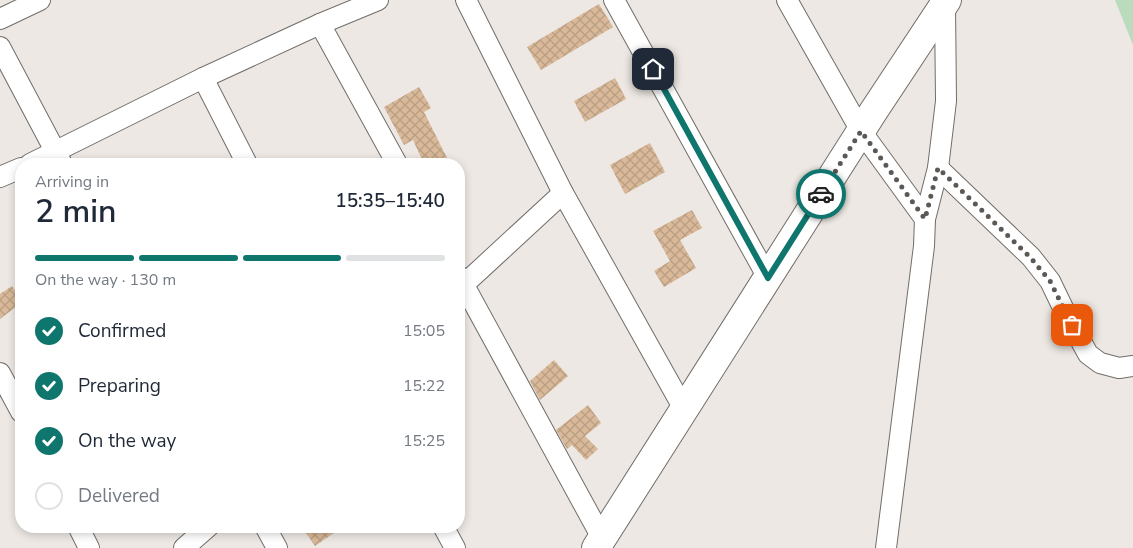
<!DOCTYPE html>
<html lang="en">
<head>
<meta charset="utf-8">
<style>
  :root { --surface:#fff; --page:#f2f2f3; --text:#1f2937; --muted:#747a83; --line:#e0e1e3; --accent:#0f766e }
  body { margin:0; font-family:"Nunito Sans",sans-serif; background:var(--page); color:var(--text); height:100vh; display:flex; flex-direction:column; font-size:19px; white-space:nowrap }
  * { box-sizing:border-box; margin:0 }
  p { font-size:16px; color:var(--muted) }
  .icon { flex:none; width:28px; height:28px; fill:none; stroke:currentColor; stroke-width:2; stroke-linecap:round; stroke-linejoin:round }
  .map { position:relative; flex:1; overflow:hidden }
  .drawer { position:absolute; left:15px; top:158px; width:450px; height:375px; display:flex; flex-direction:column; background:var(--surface); border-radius:20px; box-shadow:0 2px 8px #0003 }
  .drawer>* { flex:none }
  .pin { position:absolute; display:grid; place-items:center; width:42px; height:42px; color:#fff; margin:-21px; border-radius:10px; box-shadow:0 2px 8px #0006 }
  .courier { position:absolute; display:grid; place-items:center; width:50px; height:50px; margin:-25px; border:4px solid #0f766e; border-radius:50%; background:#fff; color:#222; box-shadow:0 1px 6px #0007 }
  .head em { font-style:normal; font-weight:600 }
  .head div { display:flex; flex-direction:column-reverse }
  .head { display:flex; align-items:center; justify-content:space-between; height:85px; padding:0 20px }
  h1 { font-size:32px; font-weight:600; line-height:38px }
  .bar { display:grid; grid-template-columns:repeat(4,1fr); gap:8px 5px; align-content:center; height:60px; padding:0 20px }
  .bar i { height:6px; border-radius:4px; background:var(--line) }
  .bar .active { background:var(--accent) }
  .bar p { grid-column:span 4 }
  ol { padding:0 20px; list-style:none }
  li { display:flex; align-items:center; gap:15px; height:55px }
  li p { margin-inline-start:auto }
  li .icon { padding:5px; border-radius:50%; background:var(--accent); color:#fff; stroke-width:4 }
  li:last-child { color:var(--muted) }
  li i { width:28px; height:28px; border:2px solid var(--line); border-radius:50% }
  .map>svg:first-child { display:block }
  .grass { fill:#badcbd }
  .building { fill:url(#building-cross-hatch) }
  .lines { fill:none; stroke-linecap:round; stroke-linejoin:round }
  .street-casing { stroke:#716d69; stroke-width:22 }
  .secondary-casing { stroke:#716d69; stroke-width:30 }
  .street { stroke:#fff; stroke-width:20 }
  .secondary { stroke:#fff; stroke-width:28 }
  .done { stroke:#5b5855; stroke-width:5; stroke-dasharray:0 9 }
  .route { stroke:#0f766e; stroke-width:6 }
</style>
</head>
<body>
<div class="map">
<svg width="1133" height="548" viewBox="0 0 1133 548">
  <defs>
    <pattern id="building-cross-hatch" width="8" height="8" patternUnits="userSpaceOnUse" patternTransform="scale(1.25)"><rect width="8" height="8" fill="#d9b999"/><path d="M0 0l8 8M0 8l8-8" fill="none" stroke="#b99e82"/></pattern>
  </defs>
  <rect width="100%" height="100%" fill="#ede8e3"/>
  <path class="grass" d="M1115,0H1133V45Z"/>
  <g class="building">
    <path d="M599,4L613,27L541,70L527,47Z"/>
    <path d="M615,78L626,99L585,122L574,101Z"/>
    <path d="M419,87L431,108L424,112L450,164H424L413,140L404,145L384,107Z"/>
    <path d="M650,143L665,172L625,194L610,165Z"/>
    <path d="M692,210L702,228L680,240L696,268L664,287L654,271L670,261L653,231Z"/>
    <path d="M12,286L21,299V303L0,319V294Z"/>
    <path d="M554,360L568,376L540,400L530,381Z"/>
    <path d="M588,405L601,423L585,436L598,449L586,460L572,445L567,449L556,430Z"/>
    <path d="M301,526H344L315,546Z"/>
  </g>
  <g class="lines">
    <g class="street-casing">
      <g id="street">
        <path d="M466,0L563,193L684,409"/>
        <path d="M614,0L768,278"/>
        <path d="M787,0L861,131L925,219L924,246L886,548"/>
        <path d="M0,19L40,0"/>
        <path d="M320,24L397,164"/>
        <path d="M0,47L62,164"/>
        <path d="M203,78L247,164"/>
        <path d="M30,164L203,78L320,24L378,0"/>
        <path d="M938,168L1031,257L1050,281L1064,310L1088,354L1100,363L1119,368L1133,366"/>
        <path d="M0,177L21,168"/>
        <path d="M925,219L938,168L946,101L945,5L943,2"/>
        <path d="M459,276L602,538"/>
        <path d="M459,289L563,193"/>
        <path d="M0,373L21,412"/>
        <path d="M78,526L89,548"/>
        <path d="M265,526L277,548"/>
        <path d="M443,526L455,548"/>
        <path d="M184,548L209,526"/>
      </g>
    </g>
    <g class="secondary-casing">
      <path id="secondary" d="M596,548L873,112L947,0"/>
    </g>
    <use href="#street" class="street"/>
    <use href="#secondary" class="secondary"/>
  </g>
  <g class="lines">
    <path class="done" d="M821,194L861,131L925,219L938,168L1030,257L1050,281L1072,325"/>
    <path class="route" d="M653,69L768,278L821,194"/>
  </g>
</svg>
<div class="pin" style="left:1072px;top:325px;background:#ea580c"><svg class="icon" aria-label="bag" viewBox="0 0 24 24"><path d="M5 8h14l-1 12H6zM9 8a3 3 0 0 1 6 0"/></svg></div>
<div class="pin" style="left:653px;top:69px;background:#1f2937"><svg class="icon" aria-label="home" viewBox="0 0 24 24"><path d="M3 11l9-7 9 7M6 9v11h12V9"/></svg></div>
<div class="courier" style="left:821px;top:194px"><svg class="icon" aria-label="car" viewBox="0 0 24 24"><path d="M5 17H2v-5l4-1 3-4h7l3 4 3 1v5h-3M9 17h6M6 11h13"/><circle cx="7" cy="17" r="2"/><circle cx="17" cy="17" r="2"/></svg></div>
<section class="drawer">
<div class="head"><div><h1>2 min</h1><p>Arriving in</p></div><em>15:35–15:40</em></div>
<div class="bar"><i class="active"></i><i class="active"></i><i class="active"></i><i></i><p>On the way · 130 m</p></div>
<ol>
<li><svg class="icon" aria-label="check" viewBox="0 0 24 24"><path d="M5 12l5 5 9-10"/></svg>Confirmed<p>15:05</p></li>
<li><svg class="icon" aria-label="check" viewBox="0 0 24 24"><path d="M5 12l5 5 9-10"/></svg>Preparing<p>15:22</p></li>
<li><svg class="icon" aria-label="check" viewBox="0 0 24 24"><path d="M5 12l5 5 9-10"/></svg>On the way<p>15:25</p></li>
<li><i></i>Delivered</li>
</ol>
</section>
</div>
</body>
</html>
